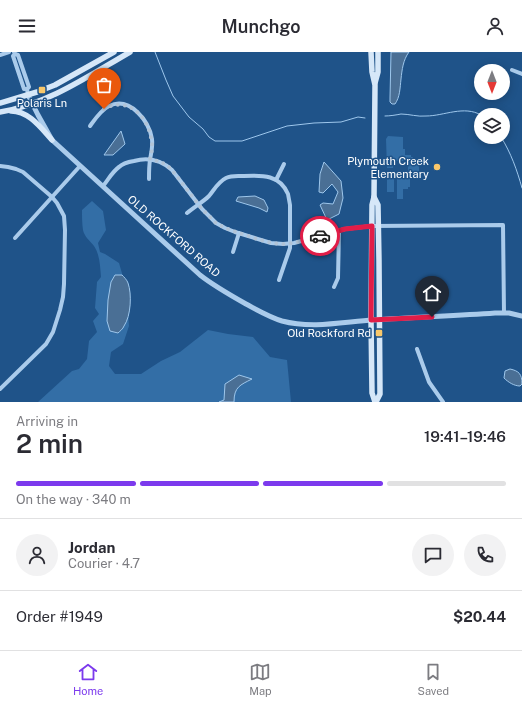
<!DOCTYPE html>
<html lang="en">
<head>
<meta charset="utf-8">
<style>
  :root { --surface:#fff; --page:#f2f2f3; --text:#2b2b33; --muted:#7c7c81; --line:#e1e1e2; --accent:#7c3aed }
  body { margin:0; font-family:"Public Sans",sans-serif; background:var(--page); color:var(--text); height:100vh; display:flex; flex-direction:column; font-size:15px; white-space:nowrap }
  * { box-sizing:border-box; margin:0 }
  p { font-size:13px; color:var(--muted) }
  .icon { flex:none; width:22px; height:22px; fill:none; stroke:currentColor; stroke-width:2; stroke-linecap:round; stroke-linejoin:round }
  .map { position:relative; height:350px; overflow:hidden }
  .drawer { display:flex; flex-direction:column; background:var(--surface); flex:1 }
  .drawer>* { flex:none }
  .needle { width:26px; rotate:180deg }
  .tools { position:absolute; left:474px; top:12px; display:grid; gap:8px }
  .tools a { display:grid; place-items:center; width:36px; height:36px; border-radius:50%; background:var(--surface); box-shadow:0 2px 10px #0003; font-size:20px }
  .pin { position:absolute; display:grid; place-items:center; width:34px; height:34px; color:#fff; margin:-41px -17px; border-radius:50% 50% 50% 0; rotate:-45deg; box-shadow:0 0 4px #0007 }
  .pin .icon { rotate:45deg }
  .courier { position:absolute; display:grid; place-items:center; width:40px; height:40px; margin:-20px; border:3px solid #e11d48; border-radius:50%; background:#fff; color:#222; box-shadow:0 1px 5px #0007 }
  .headline em { font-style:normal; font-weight:600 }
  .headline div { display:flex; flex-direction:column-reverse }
  .headline { display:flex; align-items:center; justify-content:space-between; height:68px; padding:0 16px }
  h1 { font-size:26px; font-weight:600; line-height:30px }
  .bar { display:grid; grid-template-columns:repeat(4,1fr); gap:6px 4px; align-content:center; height:48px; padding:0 16px }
  .bar i { height:5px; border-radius:3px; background:var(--line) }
  .bar .on { background:var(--accent) }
  .bar p { grid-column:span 4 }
  .line { display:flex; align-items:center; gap:10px; padding:0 16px; border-top:1px solid var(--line) }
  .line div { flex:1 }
  .round { display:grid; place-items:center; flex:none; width:42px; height:42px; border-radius:21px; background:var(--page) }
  header { display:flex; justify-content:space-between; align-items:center; height:52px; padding:0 16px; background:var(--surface); font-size:18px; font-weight:600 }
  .tabs { display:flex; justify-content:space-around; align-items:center; height:56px; border-top:1px solid var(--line); background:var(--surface); font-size:11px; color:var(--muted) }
  .tabs a { display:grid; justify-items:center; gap:2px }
  .tabs .on { color:var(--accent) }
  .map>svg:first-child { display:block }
  .green { fill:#336ea6 }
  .water { fill:#4a6f95; stroke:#9ec7ec }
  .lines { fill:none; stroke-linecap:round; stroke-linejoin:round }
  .stream { stroke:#9ec7ec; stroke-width:1 }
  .minor { stroke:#aacbeb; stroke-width:4 }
  .tertiary { stroke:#aacbeb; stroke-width:5 }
  .secondary { stroke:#d6e7f8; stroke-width:5.5 }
  .done { stroke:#b1c3d6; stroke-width:4; stroke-dasharray:0 7.2 }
  .route { stroke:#e11d48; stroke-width:5 }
  .poi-dot { fill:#f9c86b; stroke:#1f5389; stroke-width:1.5 }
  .labels { text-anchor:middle; stroke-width:3; stroke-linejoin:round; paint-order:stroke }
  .poi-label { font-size:11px; fill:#fff; stroke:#1f5389; text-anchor:end }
  .street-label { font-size:11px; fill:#fff; stroke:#1f5389 }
</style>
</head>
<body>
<header><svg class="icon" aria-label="menu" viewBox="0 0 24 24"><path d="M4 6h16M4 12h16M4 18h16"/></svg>Munchgo<svg class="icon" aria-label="person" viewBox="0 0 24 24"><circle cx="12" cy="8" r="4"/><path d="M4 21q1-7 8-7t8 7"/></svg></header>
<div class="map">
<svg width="522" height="350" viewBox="0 0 522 350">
  <rect width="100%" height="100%" fill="#1f5389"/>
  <g class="green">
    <path d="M388,84L403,85V97H405V103H411V105H413V111H419V119H408V109H394L393,116H387L386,87Z"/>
    <rect x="387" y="121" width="7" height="19"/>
    <path d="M397,121H410V135H408V137H403V147H397Z"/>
    <path d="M92,149L103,159L106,178L98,191L100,200L105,202L119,211L126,235L129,274L123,292L111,300L109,314L115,322H141L161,309L180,300L208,278L228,282L253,285L270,305L287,308L291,350H38L72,319L79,317L87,307L89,289L97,280L93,269L99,262L95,256L97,230L101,225C100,214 100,203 94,194C90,189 84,184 83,178C82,172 82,164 82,158Z"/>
  </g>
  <g class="water">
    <path d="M391,0H409C403,8 402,18 401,27C400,36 400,45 395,52H392L390,50V46Z"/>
    <path d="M121,79L125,92L113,103H104Z"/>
    <path d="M324,110L341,129L343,146L339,162L327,168L320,153L323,151L333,152L338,140L332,132L323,141L319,140L320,122Z"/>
    <path d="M255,144L264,148L268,156L267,160L259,156L236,149L238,145Z"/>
    <path d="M115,223H122C124,225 127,228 128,231C132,242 131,264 124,274C123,277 120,279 118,281L110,279L107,269L108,248L111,230Z"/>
    <path d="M510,317C519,319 522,322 522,332L520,334C514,334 508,330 504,326L505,319Z"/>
    <path d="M239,323L252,327C240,333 234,335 234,350H219L224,348L225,332Z"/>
  </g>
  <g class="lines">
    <g class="stream">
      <path d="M155,0L166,28L173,44L189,65L203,77L209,85L215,89H242L287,74L314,71L341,70L358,65L365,66"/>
      <path d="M385,64C390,64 396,63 401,62C409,62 418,65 426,64C444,64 464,53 481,63"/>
      <path d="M501,85C511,101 517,118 522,136"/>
    </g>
    <g class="minor">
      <path d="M14,0L15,2L13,4L24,37H27"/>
      <path d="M15,2L18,3L29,35L27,37L28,43"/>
      <path d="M0,3L9,0"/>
      <path d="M512,18L522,22"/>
      <path d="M90,74C95,67 101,58 109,54C130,44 149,69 152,87C153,95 151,101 150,108C149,114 149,121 149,127"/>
      <path d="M0,114L8,115L16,117L23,120L52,145L57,151L64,164L65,178L64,232L63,245L60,258L53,280L46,292L0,337"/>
      <path d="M276,128L284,112"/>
      <path d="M103,134C108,128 112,120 119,115C123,111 128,110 134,109C148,105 161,108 172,118L202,157L216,171L225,176L235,180L271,191L283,192L294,191L345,177L372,174L503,173L504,261"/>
      <path d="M187,161C194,155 203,150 209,144C214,138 218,130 226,126C232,123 238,124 244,124C263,123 280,123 288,142L290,153V196L279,228"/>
      <path d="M15,186L80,114"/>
      <path d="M233,200L239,181"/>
      <path d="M334,235L338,226L339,178"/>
      <path d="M417,297L429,330L443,350"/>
    </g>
    <path class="tertiary" d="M28,43L38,63L52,88L200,223C214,234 230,243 246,252C257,258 269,265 282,269C312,277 343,270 373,268C413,265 454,264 495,261H509L522,264"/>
    <g class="secondary">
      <path d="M371,0L372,20L375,33L374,145L372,153L371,268L372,341L375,350"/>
      <path d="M375,31L378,20V0"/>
      <path d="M0,51L37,40L55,33L114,0"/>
      <path d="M11,59C29,59 41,76 52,88"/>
      <path d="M0,60C47,53 90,23 130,0"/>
      <path d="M374,145L378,153L379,208L380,342L376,350"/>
    </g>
  </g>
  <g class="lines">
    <path class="done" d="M104,57C127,44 147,63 151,86C153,93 152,100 150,107C159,109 165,111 172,118L202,157L216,171L225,176L260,188L272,191L283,192L294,191L320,184"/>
    <path class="route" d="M320,184L345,177L372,174L371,268L432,265"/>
  </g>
  <g class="poi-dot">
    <rect x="38" y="34" width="8" height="8" rx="2"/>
    <circle cx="437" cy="115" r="4"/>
    <rect x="375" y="277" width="8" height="8" rx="2"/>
  </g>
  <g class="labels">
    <g class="poi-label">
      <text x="42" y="55" text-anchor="middle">Polaris Ln</text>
      <text x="429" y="113">Plymouth Creek<tspan x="429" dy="13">Elementary</tspan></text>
      <text x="371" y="285">Old Rockford Rd</text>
    </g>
    <g class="street-label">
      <text transform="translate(174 184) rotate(41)" y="4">OLD ROCKFORD ROAD</text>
    </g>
  </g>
</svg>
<div class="tools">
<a><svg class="needle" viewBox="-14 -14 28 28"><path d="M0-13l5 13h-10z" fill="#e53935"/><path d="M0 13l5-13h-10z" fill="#7c7c81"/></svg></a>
<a><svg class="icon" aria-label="layers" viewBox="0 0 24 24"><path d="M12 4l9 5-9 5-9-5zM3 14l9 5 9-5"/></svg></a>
</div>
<div class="pin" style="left:104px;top:57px;background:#ea580c"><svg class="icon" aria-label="bag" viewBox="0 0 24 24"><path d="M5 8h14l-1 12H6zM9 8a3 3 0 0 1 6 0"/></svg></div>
<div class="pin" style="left:432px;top:265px;background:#1f2937"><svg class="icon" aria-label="home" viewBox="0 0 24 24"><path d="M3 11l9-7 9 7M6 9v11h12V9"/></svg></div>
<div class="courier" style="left:320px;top:184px"><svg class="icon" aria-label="car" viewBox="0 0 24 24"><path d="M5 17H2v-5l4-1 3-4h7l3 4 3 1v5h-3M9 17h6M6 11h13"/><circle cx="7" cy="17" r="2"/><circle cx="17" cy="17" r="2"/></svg></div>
</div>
<section class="drawer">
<div class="headline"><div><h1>2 min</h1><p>Arriving in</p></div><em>19:41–19:46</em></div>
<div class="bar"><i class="on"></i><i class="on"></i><i class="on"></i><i></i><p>On the way · 340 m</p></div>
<div class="line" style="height:72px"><a class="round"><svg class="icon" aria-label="person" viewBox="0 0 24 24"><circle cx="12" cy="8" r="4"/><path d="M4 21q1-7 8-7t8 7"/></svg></a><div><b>Jordan</b><p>Courier · 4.7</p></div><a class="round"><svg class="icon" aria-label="chat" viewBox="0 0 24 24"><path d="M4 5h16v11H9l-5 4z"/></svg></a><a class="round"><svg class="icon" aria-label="phone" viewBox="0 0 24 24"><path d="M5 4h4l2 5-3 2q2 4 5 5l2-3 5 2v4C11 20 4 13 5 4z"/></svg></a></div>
<div class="line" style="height:52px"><div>Order #1949</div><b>$20.44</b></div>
</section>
<nav class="tabs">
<a class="on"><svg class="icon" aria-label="home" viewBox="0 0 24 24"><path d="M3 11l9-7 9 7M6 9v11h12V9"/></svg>Home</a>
<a><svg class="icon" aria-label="map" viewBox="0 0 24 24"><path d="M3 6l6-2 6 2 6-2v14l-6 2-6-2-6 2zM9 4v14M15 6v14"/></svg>Map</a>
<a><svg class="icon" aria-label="saved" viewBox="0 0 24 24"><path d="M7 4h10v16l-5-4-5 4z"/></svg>Saved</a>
</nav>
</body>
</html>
